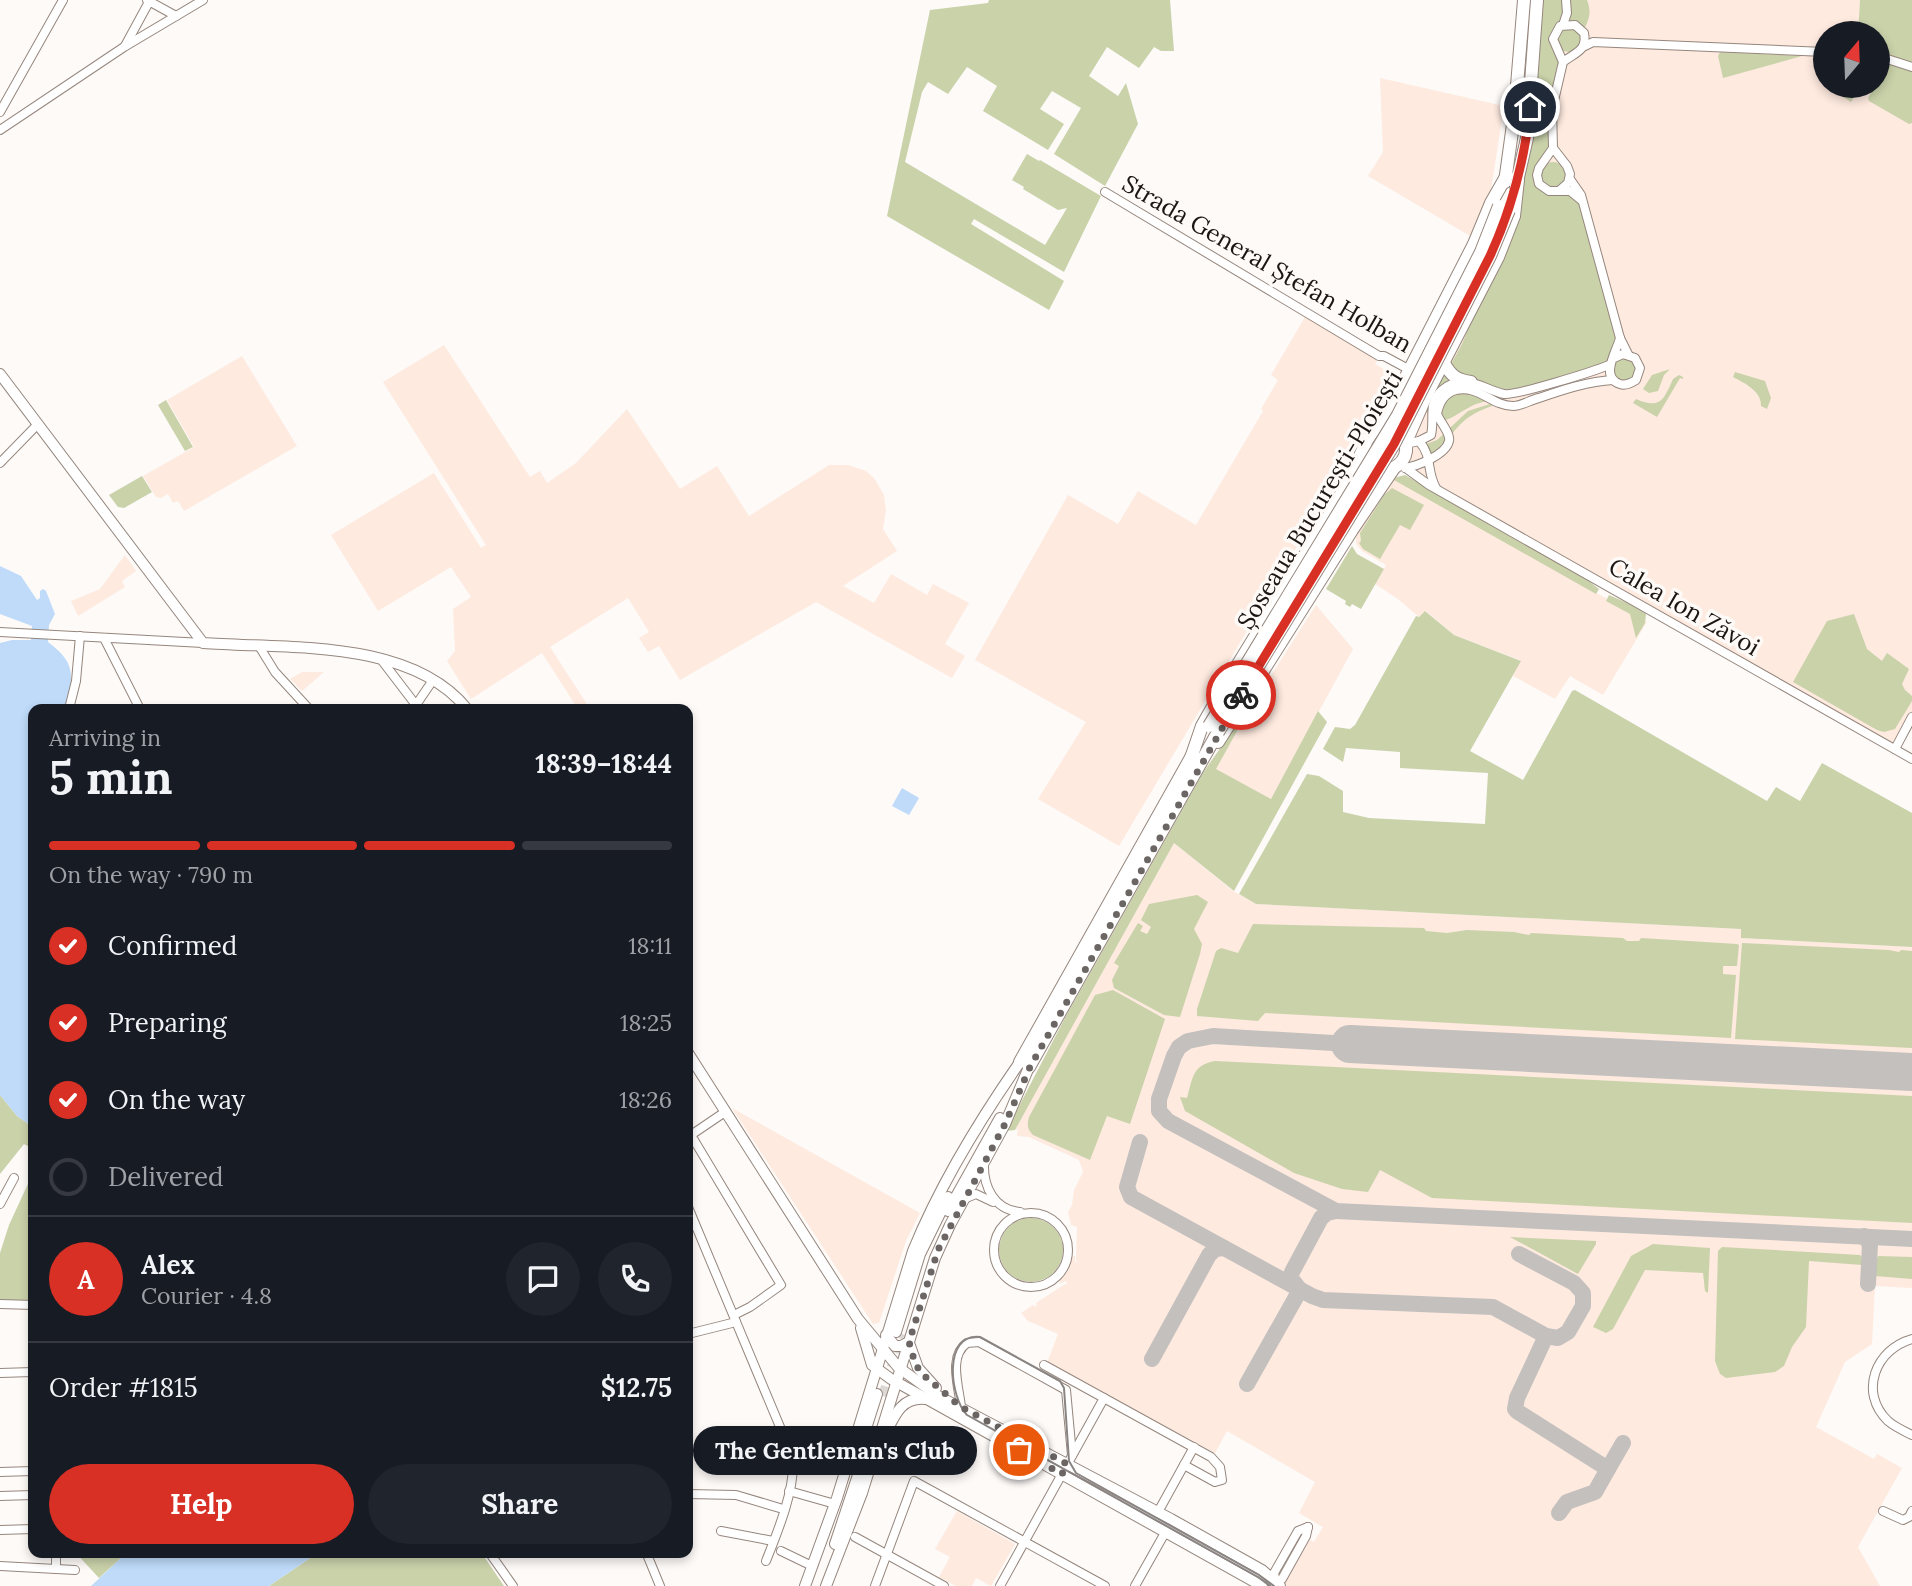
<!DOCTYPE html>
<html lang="en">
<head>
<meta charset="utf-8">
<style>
  :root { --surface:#171b24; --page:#20242c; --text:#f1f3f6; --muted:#9ea1a6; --line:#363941; --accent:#d93025 }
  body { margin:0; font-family:Lora,serif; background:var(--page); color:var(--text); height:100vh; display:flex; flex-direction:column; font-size:26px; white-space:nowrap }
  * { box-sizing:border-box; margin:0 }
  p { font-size:23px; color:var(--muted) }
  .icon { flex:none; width:38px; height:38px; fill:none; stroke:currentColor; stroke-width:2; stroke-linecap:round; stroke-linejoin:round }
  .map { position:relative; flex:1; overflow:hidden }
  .side { position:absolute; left:28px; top:704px; width:665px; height:854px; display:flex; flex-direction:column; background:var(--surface); border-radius:14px; box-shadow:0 4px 10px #0003 }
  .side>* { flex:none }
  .needle { width:46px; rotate:19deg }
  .buttons { position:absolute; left:1813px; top:21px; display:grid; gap:14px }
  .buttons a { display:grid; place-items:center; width:77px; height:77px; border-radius:50%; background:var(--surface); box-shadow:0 4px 10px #0003; font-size:35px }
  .pin { position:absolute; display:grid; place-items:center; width:60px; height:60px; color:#fff; margin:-30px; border:4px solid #fff; border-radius:50%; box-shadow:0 2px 7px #0007 }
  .courier { position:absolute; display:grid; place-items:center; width:70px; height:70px; margin:-35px; border:5px solid #d93025; border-radius:50%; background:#fff; color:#222; box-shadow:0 2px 9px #0007 }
  .bubble { position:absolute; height:49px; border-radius:24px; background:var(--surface); box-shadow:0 4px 10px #0003; font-size:23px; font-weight:800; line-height:49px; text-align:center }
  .summary em { font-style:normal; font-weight:800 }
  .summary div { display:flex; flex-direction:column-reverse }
  .summary { display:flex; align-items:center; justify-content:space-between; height:119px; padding:0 21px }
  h1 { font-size:46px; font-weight:800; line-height:52px }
  .bar { display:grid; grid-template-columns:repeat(4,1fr); gap:10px 7px; align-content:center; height:84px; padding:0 21px }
  .bar i { height:9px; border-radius:5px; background:var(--line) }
  .bar .selected { background:var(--accent) }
  .bar p { grid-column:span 4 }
  .line { display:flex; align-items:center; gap:18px; padding:0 21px; border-top:2px solid var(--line) }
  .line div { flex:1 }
  .round { display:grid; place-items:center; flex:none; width:74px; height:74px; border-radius:37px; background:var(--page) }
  ol { padding:0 21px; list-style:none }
  li { display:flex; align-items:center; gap:21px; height:77px }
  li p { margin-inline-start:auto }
  li .icon { padding:7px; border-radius:50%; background:var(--accent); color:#fff; stroke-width:4 }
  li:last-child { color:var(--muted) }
  li i { width:38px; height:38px; border:4px solid var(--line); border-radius:50% }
  .action { display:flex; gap:14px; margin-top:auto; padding:14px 21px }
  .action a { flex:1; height:80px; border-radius:42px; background:var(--accent); color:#fff; font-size:28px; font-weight:800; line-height:80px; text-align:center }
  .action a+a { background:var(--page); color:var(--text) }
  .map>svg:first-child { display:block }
  .built { fill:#feeadf }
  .green { fill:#cad2aa }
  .water { fill:#bfdbf9 }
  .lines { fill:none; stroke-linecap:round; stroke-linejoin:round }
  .taxiway { stroke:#c4c0be; stroke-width:16 }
  .runway { stroke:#c4c0be; stroke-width:38 }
  .major-tunnel { stroke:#dbd8d6; stroke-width:10; stroke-dasharray:10 5; stroke-linecap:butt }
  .minor-casing { stroke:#95867d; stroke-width:10 }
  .major-casing { stroke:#95867d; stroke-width:12 }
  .highway-casing { stroke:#95867d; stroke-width:14 }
  .minor { stroke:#fff; stroke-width:8 }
  .major { stroke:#fff; stroke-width:10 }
  .highway { stroke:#fff; stroke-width:12 }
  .tram { stroke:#8a8583; stroke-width:2 }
  .highway-bridge-casing { stroke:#95867d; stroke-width:14; stroke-linecap:butt }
  .highway-bridge { stroke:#fff; stroke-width:12 }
  .done { stroke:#6b6663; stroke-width:7; stroke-dasharray:0 12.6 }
  .route { stroke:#d93025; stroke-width:9 }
  .labels { text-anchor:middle; stroke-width:7; stroke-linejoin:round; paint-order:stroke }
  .street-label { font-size:24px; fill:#1c1613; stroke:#fdfaf8 }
</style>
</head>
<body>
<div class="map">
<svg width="1912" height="1586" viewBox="0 0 1912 1586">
  <rect width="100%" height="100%" fill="#fdfaf8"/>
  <g class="built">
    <path d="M1540,0H1860L1858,33H1825V86H1878V56L1912,67V717L1895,749L1400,464L1509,229Z"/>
    <path d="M1380,78L1504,106L1491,190L1472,237L1368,176L1383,152Z"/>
    <path d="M1309,310L1381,353L1375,364L1398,377L1119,846L1038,799L1086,722L975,660L1068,495L1118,524L1138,491L1196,525L1263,411L1261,409L1278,380L1271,375Z"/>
    <path d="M444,345L530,477L540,471L547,483L576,463L627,409L680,489L717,466L749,516L829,465H848L866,471L874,478L884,495L886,511L883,529L897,551L843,586L874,603L891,574L927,595L933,584L969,603L945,644L965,656L952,678L816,602L680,680L659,646L648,652L639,638L649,632L628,598L550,647L590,709H578L542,653L471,699L447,661L455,651L453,609L471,597L451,567L378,611L331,535L434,473L481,548L486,545L383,382Z"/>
    <path d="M242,356L297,446L184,511L178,501L173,503L168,494L161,498L156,497L143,476L194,447L167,400Z"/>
    <path d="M1392,475L1647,622L1603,695L1570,676L1555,699L1513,676L1520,660L1454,635L1426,611L1419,617L1398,599L1375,584L1386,565L1362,551L1356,544V535Z"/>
    <path d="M125,555L136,571L122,581L125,587L78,616L71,601L100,589Z"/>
    <path d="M1316,605L1353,649L1271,799L1215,769L1247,713Z"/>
    <path d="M302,672H324L302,691L290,679Z"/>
    <path d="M1174,843L1233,891L1256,904L1742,929L1741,938L1912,947V1288L1875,1286L1872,1344L1845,1362L1816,1427L1874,1459L1877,1454L1902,1468L1858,1547L1880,1586H1286L1284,1584L1310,1540L1314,1542L1323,1527L1299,1513L1315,1482L1227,1431L1215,1453L1047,1363L1058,1334L1028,1321L1021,1313L1033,1305L1037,1307L1036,1303L1065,1284L1068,1285L1065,1281L1060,1284L1059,1282L1068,1271L1072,1257L1075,1256V1262H1080L1076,1261L1077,1227L1071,1225L1068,1212L1072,1205L1074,1190L1083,1172L1079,1160L1029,1137L1017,1136L1018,1129L1015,1130Z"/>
    <path d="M732,1108L920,1213L906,1241L879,1323L873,1324Z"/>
    <path d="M957,1511L1015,1544L991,1586L976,1578L972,1586H956L939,1577L950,1557L935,1549Z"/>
  </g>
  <g class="green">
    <path d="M989,0H1170L1174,51H1161L1154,47L1139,68L1107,47L1089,76L1118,96L1126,83L1138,124L1105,186L1054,154L1081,108L1052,91L1040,109L1064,124L1048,150L983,111L997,86L967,67L948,94L928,82L922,92L905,162L1045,245L1067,208L1058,210L1023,189L1024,187L1012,180L1027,154L1039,161L1040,160L1101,196L1064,272L974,219L971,224L1064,281L1049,310L887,216L930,10L988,3Z"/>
    <path d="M1540,0H1587C1592,12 1589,20 1583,31L1570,24L1554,35L1562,54L1564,55L1555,92L1553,148L1539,168L1541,186L1560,190L1583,202L1620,338L1614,358L1594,371L1476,404C1455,413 1434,438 1423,403L1451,364L1462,344L1509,229Z"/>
    <path d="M1860,0H1912V67L1878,56V33H1858Z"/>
    <circle cx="1569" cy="40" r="12"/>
    <path d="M1720,52L1802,56L1723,78L1718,56Z"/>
    <path d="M1888,62L1912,70V123L1909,124L1869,101L1868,98L1875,86H1878V81Z"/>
    <path d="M1826,86H1868L1863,95L1856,94L1851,102Z"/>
    <circle cx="1553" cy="175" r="13"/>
    <circle cx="1624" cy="369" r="12"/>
    <path d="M1670,369L1664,375L1658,391L1649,393L1643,389L1652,375Z"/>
    <path d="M1735,372L1765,381L1771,398L1767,409L1761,406C1762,391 1744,383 1733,377Z"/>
    <path d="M1679,375L1683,377V379L1680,378L1657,417L1633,403L1636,399C1661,410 1664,399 1673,379Z"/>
    <path d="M166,400L193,447L185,451L158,405Z"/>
    <path d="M1493,403L1492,406C1454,419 1458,434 1432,454L1426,444L1437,440L1468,411Z"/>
    <path d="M1405,475L1582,576L1599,589L1596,594L1394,480L1397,477Z"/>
    <path d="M142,476L152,492L124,508L118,507L109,495Z"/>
    <path d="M1392,488L1424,505L1410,530L1400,525L1380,559L1363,549L1359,543L1361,541L1360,533L1384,495Z"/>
    <path d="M1352,546L1357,554L1384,569L1361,609L1352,604L1350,607L1345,604L1346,601L1326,589Z"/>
    <path d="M1609,595L1632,605L1646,614L1645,623L1636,638L1630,614L1606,601Z"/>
    <path d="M1425,611L1454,635L1521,661L1470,751L1523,780L1572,691L1575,690L1767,801L1776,787L1800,801L1822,763L1912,813V947L1741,938V929L1256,904L1239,894L1307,774L1319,776L1343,791V812L1369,818L1485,824L1488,773L1400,768V752L1346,748L1343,762L1323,749L1335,727L1350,729L1355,725L1416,616L1419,617Z"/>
    <path d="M1854,614L1867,649L1882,661L1887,653L1909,669L1902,684L1905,690L1912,696V701L1895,729L1884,732L1877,730L1793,682L1827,621Z"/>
    <path d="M1318,711L1327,722L1234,891L1174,843L1015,1130L1006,1131L1066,1016L1204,771L1246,712L1247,713L1216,769L1271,799Z"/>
    <path d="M1197,895L1208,902L1194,929L1202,944L1200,954L1180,1017L1164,1015L1114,988L1112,980L1119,966L1114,963L1138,923L1143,926L1140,931L1147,934L1151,927L1141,920L1149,904Z"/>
    <path d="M1253,924L1424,928L1426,931L1447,933L1467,930L1514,932L1529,935L1531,933L1623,938L1627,941H1639L1641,938L1737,944L1739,945L1737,966H1723V974L1736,975L1731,1038L1265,1013L1258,1021L1197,1016V1009L1216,951L1221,948L1238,953Z"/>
    <path d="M1742,943L1889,950L1899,952L1901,950L1912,951V1048L1735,1039Z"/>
    <path d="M1113,990L1165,1019L1130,1124L1107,1116L1090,1160L1033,1135C1027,1129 1027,1125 1029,1117L1095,995Z"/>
    <path d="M1215,1061L1912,1096V1223L1432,1198L1380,1170L1368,1192L1342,1189L1294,1173L1185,1111L1180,1097L1187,1098C1193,1078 1192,1065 1215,1061Z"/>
    <path d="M0,1095L17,1116L33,1127V1149L24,1144L0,1174Z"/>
    <path d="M33,1173V1303L0,1301V1253L9,1225Z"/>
    <circle cx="1031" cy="1250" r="32"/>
    <path d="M1510,1237L1596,1241V1244L1578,1274Z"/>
    <path d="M1653,1244L1710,1248L1708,1293L1705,1291L1703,1273L1645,1270L1613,1329L1606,1333L1593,1327L1631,1256Z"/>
    <path d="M1722,1247L1860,1255L1863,1259L1862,1265L1809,1261L1806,1327L1792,1347L1784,1366L1775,1372L1726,1378L1720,1374L1715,1361L1718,1251Z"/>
    <path d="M1878,1256L1912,1257V1279L1875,1276L1876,1260Z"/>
    <path d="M75,1552H132L121,1558L99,1578Z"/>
    <path d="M319,1552H481L504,1586H269Z"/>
  </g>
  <g class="water">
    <path d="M0,566L21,576L37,600L40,598V591L43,589L46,591L55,614L49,625L48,642C77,664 73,675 66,709H33V1127L17,1116L0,1095V643L12,640H31L32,626L0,614Z"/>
    <path d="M902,788L919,798L909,815L892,806Z"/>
    <path d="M132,1552H319L269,1586H91L121,1558Z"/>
  </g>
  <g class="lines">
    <g class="taxiway">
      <path d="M1350,1044L1213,1036L1188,1041L1179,1047L1174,1056L1159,1099V1111L1168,1121L1336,1211L1912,1239"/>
      <path d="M1140,1142L1127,1187L1131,1197L1312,1296L1323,1300L1493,1307L1546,1336L1558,1338L1568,1332L1583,1306V1293L1574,1283L1519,1254"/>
      <path d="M1864,1236L1870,1244L1868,1284"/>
      <path d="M1292,1272L1321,1218L1327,1213L1336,1211"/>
      <path d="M1546,1336L1517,1398L1515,1409L1518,1412L1608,1469L1623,1443"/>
      <path d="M1152,1359L1209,1255L1215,1249L1224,1248"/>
      <path d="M1247,1384L1300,1290L1294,1282"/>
      <path d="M1559,1513L1567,1502L1595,1492L1608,1469"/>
    </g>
    <path class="runway" d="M1350,1044L1912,1072"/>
    <path class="major-tunnel" d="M883,1396L902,1334"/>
    <g class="minor-casing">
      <g id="minor">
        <path d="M147,0L176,16"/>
        <path d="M1563,25L1567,13L1566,0"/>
        <path d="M125,46L150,0"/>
        <path d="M1585,46L1593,42L1825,52"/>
        <path d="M1878,56L1912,67"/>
        <path d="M0,112L63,0"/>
        <path d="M0,130L124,47L203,0"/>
        <path d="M1553,148L1539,168L1537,175L1539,184L1549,191H1570L1581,200"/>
        <path d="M1570,179L1581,195L1620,338L1628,354"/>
        <path d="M1560,190L1568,183L1570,174L1567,166L1553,148L1552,109L1563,62L1553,39L1560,26L1575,25L1584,33C1588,51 1574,53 1563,62"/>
        <path d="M1105,192L1379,356H1384L1410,370"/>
        <path d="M1614,358L1623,354L1635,358L1640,368L1636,380C1631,383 1626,386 1620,384C1599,377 1617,351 1620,338"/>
        <path d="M1419,441C1433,457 1426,471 1436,488"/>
        <path d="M1406,444L1419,441L1431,435C1435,419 1427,403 1442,390C1465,371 1484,390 1504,394C1515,396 1595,371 1609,365"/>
        <path d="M0,463L38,424"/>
        <path d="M1405,468C1417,466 1446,455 1449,441C1451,434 1440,422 1437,414C1439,403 1444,393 1456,390C1479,385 1492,406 1513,406C1522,406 1530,400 1539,398C1562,390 1589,381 1613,380"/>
        <path d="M1407,469L1429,485L1912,759"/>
        <path d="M0,632L203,643"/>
        <path d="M104,638L140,709"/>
        <path d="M259,646L275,672L309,709"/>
        <path d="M380,658L419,709"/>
        <path d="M416,705L433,680"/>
        <path d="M69,709L76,681L80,636"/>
        <path d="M1895,749L1912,717"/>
        <path d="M725,1112L691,1135L781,1285L750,1307L734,1315"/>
        <path d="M984,1163C983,1186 994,1210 1020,1212"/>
        <path d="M964,1199L976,1194L993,1202"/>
        <path d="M0,1204L14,1178"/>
        <path d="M688,1207L793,1458C795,1490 778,1531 766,1561"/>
        <circle cx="1031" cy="1250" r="37"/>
        <path d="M0,1304L33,1305"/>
        <path d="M688,1334L736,1322"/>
        <path d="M1912,1339C1876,1349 1858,1392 1888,1421C1895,1427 1904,1431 1912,1435"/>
        <path d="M1044,1365L1211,1457L1220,1467L1222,1480L1215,1482L1184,1465"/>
        <path d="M0,1373L33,1372"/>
        <path d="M961,1407C959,1387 948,1356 967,1343L979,1342L1066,1390L1072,1455"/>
        <path d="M0,1472L33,1471"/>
        <path d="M789,1491L835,1504"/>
        <path d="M688,1494L736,1495L783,1509"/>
        <path d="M0,1496L33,1495"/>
        <path d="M1883,1511L1903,1520L1909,1517L1912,1511"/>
        <path d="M1158,1512L1194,1447"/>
        <path d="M0,1530L33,1529"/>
        <path d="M721,1531L773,1541"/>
        <path d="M855,1537L944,1586"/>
        <path d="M781,1551L812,1566"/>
        <path d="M56,1552V1569"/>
        <path d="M489,1552L513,1586"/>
        <path d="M646,1552L660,1586"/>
        <path d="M0,1566L75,1570"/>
        <path d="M1276,1582L1274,1573L1298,1531L1308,1527"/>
        <path d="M1275,1584L1282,1579L1306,1536L1308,1527"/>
        <path d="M875,1586L914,1481L1105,1586"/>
        <path d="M1000,1586L1104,1398"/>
        <path d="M1135,1586L1166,1531"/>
      </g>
    </g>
    <g class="major-casing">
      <g id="major">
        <path d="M0,374L203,643C284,649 410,638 467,709"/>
        <path d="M688,1053L858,1319L898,1367L938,1396L1171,1519L1262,1570L1280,1586"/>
        <path d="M948,1211L1000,1118"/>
        <path d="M861,1328L872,1365L891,1379L1262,1586"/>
        <path d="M896,1332L920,1254L948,1197"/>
        <path d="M886,1335L895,1346H901L909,1342"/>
        <path d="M909,1343L918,1368L936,1388"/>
        <path d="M886,1433C895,1414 902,1397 925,1399"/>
        <path d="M862,1441L877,1394"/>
        <path d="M835,1544L872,1433"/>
        <path d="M805,1586L837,1498L913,1251C939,1187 981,1118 1020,1062"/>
        <path d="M826,1586L862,1493L935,1258L950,1225L1005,1124L1029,1067"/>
      </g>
    </g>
    <g class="highway-casing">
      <g id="highway">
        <path d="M1505,182L1515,110L1524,0"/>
        <path d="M1516,186L1527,138L1537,0"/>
        <path d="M1444,363C1451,376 1457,380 1471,382"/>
        <path d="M1406,442L1426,396L1498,257L1514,216L1518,180"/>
        <path d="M1388,470C1405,465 1411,450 1402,435"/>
        <path d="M1218,742L1352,530L1394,468"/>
        <path d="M1191,758L1202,726L1223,689L1333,509L1353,472L1367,440L1393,402L1474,244L1491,203L1507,175"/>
        <path d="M1020,1062L1193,754"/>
        <path d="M1029,1067L1218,732"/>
      </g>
    </g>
    <use href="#minor" class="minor"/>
    <use href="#major" class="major"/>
    <use href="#highway" class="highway"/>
    <path class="tram" d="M1270,1586L1258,1577L967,1415C950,1398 942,1333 980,1337L1060,1381L1064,1388L1069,1461L1076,1473L1259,1575L1274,1586"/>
    <g class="highway-bridge-casing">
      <g id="highway-bridge">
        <path d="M1209,726L1398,415L1481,252L1499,206"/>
        <path d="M1218,732L1394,444L1490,256L1509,210"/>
      </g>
    </g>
    <use href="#highway-bridge" class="highway-bridge"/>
  </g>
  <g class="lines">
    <path class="done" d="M1019,1450L1062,1474L1067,1464L961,1407L921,1373L915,1363L909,1342L938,1250L1005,1124L1030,1067L1241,695"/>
    <path class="route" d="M1241,695L1394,444L1490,256C1512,208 1525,160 1530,107"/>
  </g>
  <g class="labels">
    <g class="street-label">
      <text transform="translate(1267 264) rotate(30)" y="8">Strada General Ștefan Holban</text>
      <text transform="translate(1320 500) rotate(-59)" y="8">Șoseaua București-Ploiești</text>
      <text transform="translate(1684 607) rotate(30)" y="8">Calea Ion Zăvoi</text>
    </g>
  </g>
</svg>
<div class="buttons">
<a><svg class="needle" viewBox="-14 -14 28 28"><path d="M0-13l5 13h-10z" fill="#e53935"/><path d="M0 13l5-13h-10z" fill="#9ea1a6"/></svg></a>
</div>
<div class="pin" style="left:1019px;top:1450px;background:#ea580c"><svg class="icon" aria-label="bag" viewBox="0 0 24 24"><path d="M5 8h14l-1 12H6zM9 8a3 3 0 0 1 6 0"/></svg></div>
<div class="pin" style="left:1530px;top:107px;background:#1f2937"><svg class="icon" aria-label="home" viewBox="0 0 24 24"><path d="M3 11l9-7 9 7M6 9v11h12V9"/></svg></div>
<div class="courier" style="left:1241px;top:695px"><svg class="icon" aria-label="bike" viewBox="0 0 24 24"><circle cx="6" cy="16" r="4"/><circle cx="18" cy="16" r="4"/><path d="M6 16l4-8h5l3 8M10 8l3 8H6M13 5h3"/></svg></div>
<div class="bubble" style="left:693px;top:1426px;width:284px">The Gentleman's Club</div>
<section class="side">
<div class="summary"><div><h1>5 min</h1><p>Arriving in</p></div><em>18:39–18:44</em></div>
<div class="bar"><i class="selected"></i><i class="selected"></i><i class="selected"></i><i></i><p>On the way · 790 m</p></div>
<ol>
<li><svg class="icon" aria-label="check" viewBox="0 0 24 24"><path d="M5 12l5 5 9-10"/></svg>Confirmed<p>18:11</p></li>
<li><svg class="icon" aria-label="check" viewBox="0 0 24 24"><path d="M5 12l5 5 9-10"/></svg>Preparing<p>18:25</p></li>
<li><svg class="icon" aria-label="check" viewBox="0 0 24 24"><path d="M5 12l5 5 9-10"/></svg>On the way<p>18:26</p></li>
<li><i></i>Delivered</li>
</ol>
<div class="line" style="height:126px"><b class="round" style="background:var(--accent);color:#fff">A</b><div><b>Alex</b><p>Courier · 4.8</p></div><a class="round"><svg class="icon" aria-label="chat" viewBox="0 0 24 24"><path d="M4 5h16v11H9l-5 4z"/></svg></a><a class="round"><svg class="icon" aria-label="phone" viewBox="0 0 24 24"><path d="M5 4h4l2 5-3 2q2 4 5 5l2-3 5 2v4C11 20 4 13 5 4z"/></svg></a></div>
<div class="line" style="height:91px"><div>Order #1815</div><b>$12.75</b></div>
<div class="action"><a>Help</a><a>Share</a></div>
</section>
</div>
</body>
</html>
